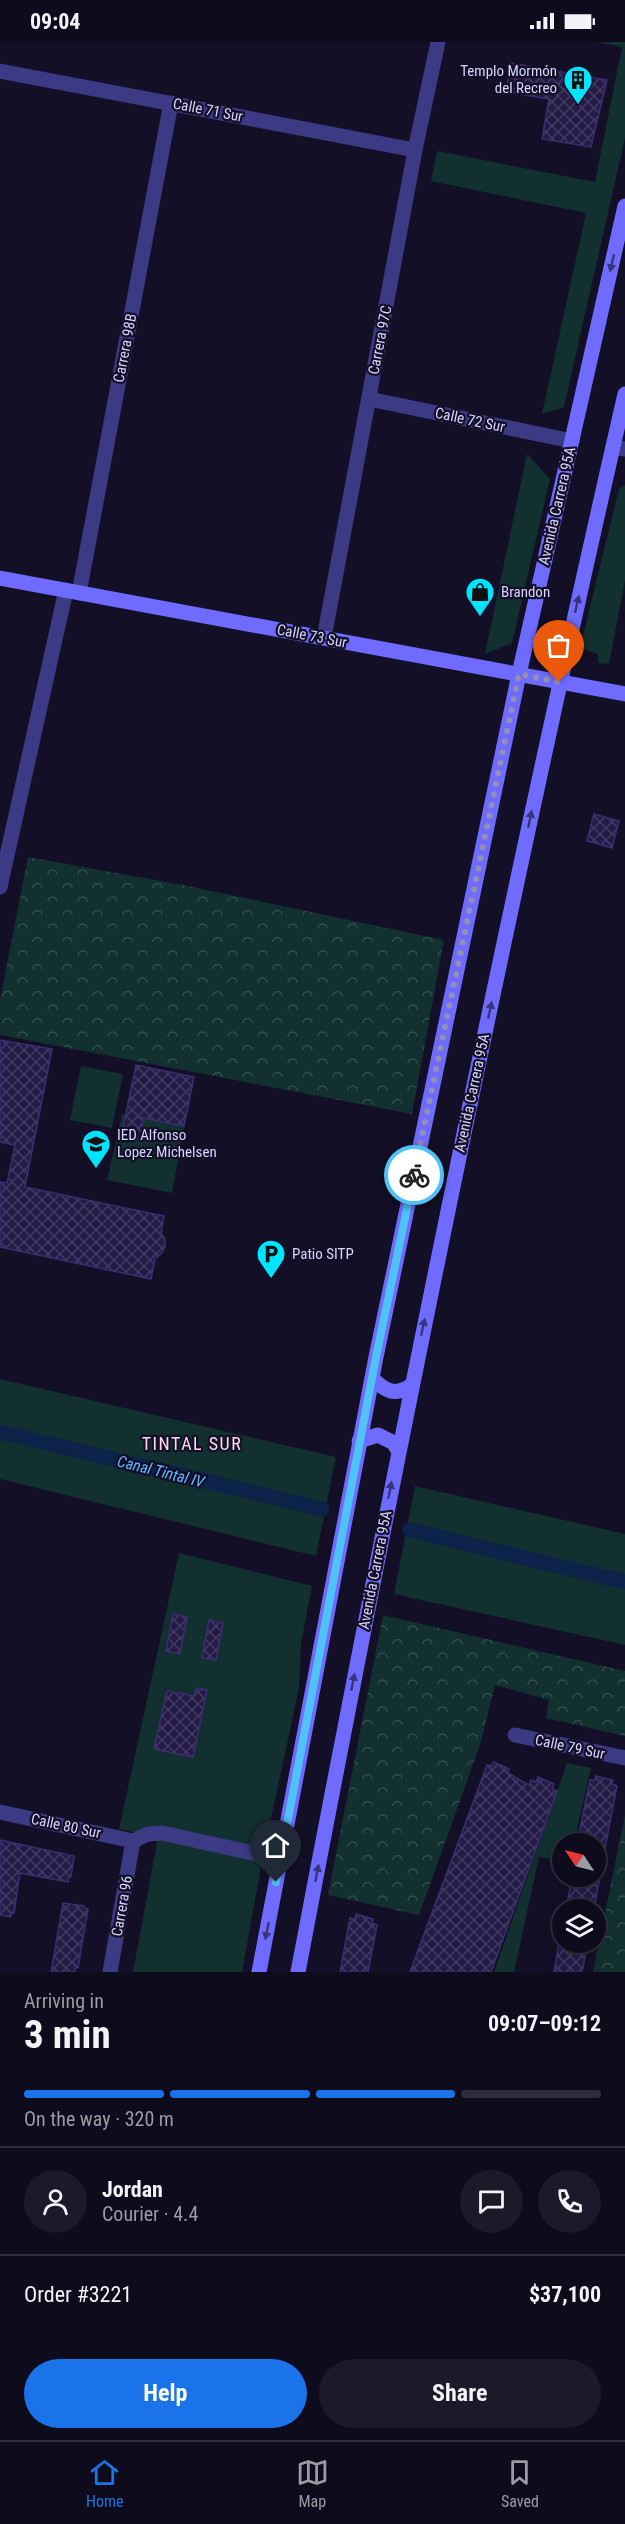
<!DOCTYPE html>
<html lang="en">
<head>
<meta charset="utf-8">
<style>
  :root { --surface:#0e0b1c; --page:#1c1929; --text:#f1f3f6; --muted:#9b9ba3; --line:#2e2b3b; --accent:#1a73e8 }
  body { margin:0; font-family:"Roboto Condensed",sans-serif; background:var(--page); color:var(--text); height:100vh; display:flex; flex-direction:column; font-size:22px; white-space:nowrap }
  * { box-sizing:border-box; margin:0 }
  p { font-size:20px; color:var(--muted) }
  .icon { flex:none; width:33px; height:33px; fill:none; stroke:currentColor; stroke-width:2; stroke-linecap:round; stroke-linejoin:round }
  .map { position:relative; height:1930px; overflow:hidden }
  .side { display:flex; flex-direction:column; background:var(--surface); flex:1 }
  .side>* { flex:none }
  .needle { width:39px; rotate:305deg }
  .buttons { position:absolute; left:552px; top:1791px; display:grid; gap:12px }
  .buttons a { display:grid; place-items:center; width:54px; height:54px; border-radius:50%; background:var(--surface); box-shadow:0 6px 24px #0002,0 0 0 2px var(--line); font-size:30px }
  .pin { position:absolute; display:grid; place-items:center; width:51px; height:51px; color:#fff; margin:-62px -26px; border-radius:50% 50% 50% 0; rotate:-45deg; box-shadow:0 0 6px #0007 }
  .pin .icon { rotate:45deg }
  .courier { position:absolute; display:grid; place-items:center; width:60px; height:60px; margin:-30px; border:4px solid #4fc3f7; border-radius:50%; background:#fff; color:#222; box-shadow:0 2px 8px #0007 }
  .head em { font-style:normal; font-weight:700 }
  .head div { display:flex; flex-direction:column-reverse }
  .head { display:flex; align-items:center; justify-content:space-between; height:102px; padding:0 24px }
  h1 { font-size:39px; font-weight:700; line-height:45px }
  .bar { display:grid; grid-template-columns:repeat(4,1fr); gap:9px 6px; align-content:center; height:72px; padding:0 24px }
  .bar i { height:8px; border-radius:4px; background:var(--line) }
  .bar .current { background:var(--accent) }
  .bar p { grid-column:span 4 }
  .line { display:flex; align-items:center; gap:15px; padding:0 24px; border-top:2px solid var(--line) }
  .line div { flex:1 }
  .round { display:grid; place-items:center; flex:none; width:63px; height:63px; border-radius:32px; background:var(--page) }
  .button { display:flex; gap:12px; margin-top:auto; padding:12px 24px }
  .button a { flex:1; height:69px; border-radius:36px; background:var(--accent); color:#fff; font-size:24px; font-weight:700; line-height:69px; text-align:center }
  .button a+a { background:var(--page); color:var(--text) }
  .status { display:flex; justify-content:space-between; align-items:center; height:42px; padding:0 30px; background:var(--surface); direction:ltr }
  .status svg { height:16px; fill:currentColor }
  .tabs { display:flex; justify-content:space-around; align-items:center; height:84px; border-top:2px solid var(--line); background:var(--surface); font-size:16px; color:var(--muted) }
  .tabs a { display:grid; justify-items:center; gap:3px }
  .tabs .current { color:var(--accent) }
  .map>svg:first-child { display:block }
  .green { fill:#12302f }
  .park { fill:url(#park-crowns) }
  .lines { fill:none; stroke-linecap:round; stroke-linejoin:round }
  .canal { stroke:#0c2248; stroke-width:15 }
  .building { fill:url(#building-cross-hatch); stroke:#3b2d73; stroke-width:1.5 }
  .street { stroke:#3d3a85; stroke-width:15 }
  .secondary { stroke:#6f6bff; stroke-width:15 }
  .oneway { fill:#38347d }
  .done { stroke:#948fb3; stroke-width:6; stroke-dasharray:0 10.8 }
  .route { stroke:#4fc3f7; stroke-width:8 }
  .labels { text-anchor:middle; stroke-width:4.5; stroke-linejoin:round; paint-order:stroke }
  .poi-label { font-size:15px; fill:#d9d4ff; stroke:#130f26; text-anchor:start }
  .street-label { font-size:15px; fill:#d9d4ff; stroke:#130f26 }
  .water-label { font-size:16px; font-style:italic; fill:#62b6ff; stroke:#130f26 }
  .quarter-label { font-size:18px; letter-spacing:1.5px; fill:#ffd6f0; stroke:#130f26 }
</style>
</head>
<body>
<div class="status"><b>09:04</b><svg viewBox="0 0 49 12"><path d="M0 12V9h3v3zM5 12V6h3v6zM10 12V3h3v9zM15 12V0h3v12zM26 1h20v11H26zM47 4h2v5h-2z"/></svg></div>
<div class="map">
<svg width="625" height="1930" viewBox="0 0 625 1930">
  <defs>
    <pattern id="park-crowns" width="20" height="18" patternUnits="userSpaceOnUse" patternTransform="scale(1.5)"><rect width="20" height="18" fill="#12302f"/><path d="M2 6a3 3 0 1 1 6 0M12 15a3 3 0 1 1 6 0" fill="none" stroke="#344d4e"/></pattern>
    <pattern id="building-cross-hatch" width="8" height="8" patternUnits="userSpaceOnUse" patternTransform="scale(1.5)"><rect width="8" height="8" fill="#241b47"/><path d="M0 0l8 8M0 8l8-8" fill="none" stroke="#433b63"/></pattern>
  </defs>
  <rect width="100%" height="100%" fill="#130f26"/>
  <g class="green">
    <path d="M597,0H625V96L564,365L542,372L586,171L431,139L437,109L595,140L622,5Z"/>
    <path d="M527,412L550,437L512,601L485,612Z"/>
    <path d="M625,443V538L609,622L598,621V612L580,606L619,447Z"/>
    <path d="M81,1024L123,1032L112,1086L70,1078Z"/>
    <path d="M122,1072L184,1084L172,1151L107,1138Z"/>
    <path d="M0,1337L336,1415L316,1514L0,1437Z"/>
    <path d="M415,1444L625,1492V1603L394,1552Z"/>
    <path d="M179,1511L312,1544L301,1602L299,1646L263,1814L242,1930H133L158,1795L119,1787Z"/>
    <path d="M567,1721L591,1726L574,1801L562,1802V1818L539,1815L514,1930H494Z"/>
  </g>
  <g class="park">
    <path d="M28,815L183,843L444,898L412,1072L0,993V958Z"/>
    <path d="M383,1573L625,1629V1694L546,1676L549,1658L495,1643L480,1703L419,1873L328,1853Z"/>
    <path d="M625,1773V1930H593Z"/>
  </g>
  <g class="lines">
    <g class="canal">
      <path d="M0,1390L322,1467"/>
      <path d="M410,1488L625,1540"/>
    </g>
  </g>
  <g class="building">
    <path d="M511,21L607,38L591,105L542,97L549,57L506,50Z"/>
    <path d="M594,772L619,779L612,806L587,799Z"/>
    <path d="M0,998L52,1007L25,1145L164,1174L161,1191L165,1197V1205L161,1212L155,1217L151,1237L0,1205V1140L7,1141L15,1103L0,1100Z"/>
    <path d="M136,1023L194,1035L184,1084L142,1076L143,1089L140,1096L134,1099L124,1095L123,1085Z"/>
    <path d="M173,1572L187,1575L180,1612L166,1609Z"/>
    <path d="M209,1578L223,1581L216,1618L202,1616Z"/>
    <path d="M196,1646L207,1648L193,1715L154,1707L167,1649L194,1654Z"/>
    <path d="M494,1720L509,1727L508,1731L529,1743L531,1738L536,1740L538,1735L554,1742L552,1747L557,1749L491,1930H410L487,1723L491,1724Z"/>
    <path d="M596,1734L613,1738L612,1742L617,1744L601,1827L596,1826V1802H577L590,1738H595Z"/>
    <path d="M0,1798L74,1814L71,1835H69L68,1840L20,1831L14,1871L12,1870L11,1875L0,1873Z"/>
    <path d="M572,1834H600L594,1868H566Z"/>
    <path d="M63,1861L84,1864V1866L88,1867L78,1926H75V1930H51Z"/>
    <path d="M356,1872L373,1877L372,1881L377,1883L368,1930H340L350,1876L355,1877Z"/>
    <path d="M559,1900H588L582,1930H554Z"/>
  </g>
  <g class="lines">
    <g class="street">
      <path d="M0,29L415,108"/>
      <path d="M369,357L572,399"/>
      <path d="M613,405L625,407"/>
      <path d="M79,551L171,61"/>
      <path d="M324,596L415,108L438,0"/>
      <path d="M0,845L66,548"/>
      <path d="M515,1693L625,1716"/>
      <path d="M0,1770L133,1799"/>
      <path d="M133,1799L148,1792L162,1791L280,1817"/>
      <path d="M110,1930L133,1799"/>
    </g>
    <g class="secondary">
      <path d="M0,536L625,652"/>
      <path d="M372,1336C385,1349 395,1355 412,1343"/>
      <path d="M359,1399L378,1393L394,1401L398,1409"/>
      <path d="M259,1930L376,1315L519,632L625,164"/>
      <path d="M298,1930C398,1402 505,876 625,352"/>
    </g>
  </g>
  <defs><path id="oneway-solid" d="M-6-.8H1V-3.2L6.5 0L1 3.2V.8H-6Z" transform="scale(1.5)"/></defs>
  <g class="oneway">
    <use href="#oneway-solid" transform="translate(612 221) rotate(103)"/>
    <use href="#oneway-solid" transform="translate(577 562) rotate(-77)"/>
    <use href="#oneway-solid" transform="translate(530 777) rotate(-78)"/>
    <use href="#oneway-solid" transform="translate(490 968) rotate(-78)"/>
    <use href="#oneway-solid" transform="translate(423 1285) rotate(-78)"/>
    <use href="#oneway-solid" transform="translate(390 1448) rotate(-79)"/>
    <use href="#oneway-solid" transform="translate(353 1640) rotate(-79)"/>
    <use href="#oneway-solid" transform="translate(317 1831) rotate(-79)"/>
    <use href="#oneway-solid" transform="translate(267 1889) rotate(101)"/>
  </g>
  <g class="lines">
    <path class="done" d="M414,1133L519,632L559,640"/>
    <path class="route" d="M276,1840L376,1315L414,1133"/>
  </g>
  <defs>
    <g id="building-pin" transform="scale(1.5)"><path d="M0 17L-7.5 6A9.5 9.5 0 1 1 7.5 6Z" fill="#00e5ff" stroke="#130f26"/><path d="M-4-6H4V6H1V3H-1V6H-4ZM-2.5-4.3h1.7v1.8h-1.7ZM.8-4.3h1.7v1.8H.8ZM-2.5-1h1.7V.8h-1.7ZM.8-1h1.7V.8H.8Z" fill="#111"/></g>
    <g id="shop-pin" transform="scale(1.5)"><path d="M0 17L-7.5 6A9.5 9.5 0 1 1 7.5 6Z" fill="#00e5ff" stroke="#130f26"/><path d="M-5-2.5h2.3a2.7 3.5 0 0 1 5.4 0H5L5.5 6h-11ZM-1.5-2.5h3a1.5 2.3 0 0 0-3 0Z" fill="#111"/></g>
    <g id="school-pin" transform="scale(1.5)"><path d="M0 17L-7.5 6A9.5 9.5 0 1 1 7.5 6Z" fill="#00e5ff" stroke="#130f26"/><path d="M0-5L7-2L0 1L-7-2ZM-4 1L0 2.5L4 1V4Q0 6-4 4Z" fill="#111"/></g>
    <g id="parking-pin" transform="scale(1.5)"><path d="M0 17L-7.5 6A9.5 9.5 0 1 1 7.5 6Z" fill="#00e5ff" stroke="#130f26"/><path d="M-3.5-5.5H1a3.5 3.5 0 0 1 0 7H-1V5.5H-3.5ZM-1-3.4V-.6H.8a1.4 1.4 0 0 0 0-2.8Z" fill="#111"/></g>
  </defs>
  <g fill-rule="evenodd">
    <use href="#building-pin" x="578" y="38"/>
    <use href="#shop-pin" x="480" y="550"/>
    <use href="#school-pin" x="96" y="1102"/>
    <use href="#parking-pin" x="271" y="1212"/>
  </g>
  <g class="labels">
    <g class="poi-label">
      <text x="557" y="34" text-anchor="end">Templo Mormón<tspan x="557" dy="17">del Recreo</tspan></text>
      <text x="501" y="555">Brandon</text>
      <text x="117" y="1098">IED Alfonso<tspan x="117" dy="17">Lopez Michelsen</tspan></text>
      <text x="292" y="1217">Patio SITP</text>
    </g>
    <g class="street-label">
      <text transform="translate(208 68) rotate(11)" y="5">Calle 71 Sur</text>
      <text transform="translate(380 298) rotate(-79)" y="5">Carrera 97C</text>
      <text transform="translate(125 306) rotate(-79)" y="5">Carrera 98B</text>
      <text transform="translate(470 378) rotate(12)" y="5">Calle 72 Sur</text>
      <text transform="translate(557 464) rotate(-77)" y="5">Avenida Carrera 95A</text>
      <text transform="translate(312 594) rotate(11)" y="5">Calle 73 Sur</text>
      <text transform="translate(472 1051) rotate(-78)" y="5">Avenida Carrera 95A</text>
      <text transform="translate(375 1528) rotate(-79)" y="5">Avenida Carrera 95A</text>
      <text transform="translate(570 1705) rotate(12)" y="5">Calle 79 Sur</text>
      <text transform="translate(66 1784) rotate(12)" y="5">Calle 80 Sur</text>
      <text transform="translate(122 1864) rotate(-80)" y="5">Carrera 96</text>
    </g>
    <g class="water-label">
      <text transform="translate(161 1429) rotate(14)" y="6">Canal Tintal IV</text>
    </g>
    <g class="quarter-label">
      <text x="192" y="1408">TINTAL SUR</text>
    </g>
  </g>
</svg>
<div class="buttons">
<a><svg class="needle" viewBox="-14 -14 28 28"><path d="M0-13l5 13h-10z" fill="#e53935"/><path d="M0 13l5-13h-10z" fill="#9b9ba3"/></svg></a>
<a><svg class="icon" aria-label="layers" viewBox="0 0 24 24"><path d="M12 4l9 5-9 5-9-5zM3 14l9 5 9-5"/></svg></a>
</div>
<div class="pin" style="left:559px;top:640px;background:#ea580c"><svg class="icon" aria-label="bag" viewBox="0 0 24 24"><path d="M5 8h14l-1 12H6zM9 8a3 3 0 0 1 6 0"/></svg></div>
<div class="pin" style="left:276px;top:1840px;background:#1f2937"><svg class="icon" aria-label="home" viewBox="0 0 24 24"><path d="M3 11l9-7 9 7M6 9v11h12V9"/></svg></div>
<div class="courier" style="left:414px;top:1133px"><svg class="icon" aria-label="bike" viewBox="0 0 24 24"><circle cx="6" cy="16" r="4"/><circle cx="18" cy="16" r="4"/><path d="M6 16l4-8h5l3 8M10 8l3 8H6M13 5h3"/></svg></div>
</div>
<section class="side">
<div class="head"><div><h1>3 min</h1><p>Arriving in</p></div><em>09:07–09:12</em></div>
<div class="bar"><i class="current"></i><i class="current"></i><i class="current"></i><i></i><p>On the way · 320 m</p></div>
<div class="line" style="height:108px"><a class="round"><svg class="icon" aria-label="person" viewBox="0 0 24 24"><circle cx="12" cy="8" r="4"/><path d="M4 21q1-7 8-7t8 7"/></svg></a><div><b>Jordan</b><p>Courier · 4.4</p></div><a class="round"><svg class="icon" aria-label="chat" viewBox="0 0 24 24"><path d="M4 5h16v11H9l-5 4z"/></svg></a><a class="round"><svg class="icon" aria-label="phone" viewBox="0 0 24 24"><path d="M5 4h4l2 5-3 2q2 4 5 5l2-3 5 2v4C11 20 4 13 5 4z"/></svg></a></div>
<div class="line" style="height:78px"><div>Order #3221</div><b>$37,100</b></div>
<div class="button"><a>Help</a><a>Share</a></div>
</section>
<nav class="tabs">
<a class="current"><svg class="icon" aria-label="home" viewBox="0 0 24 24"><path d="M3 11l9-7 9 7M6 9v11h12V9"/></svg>Home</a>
<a><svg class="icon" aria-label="map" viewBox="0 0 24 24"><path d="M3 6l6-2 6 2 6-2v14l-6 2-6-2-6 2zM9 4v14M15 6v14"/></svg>Map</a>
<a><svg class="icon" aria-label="saved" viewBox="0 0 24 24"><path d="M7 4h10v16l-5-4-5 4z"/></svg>Saved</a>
</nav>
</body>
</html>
